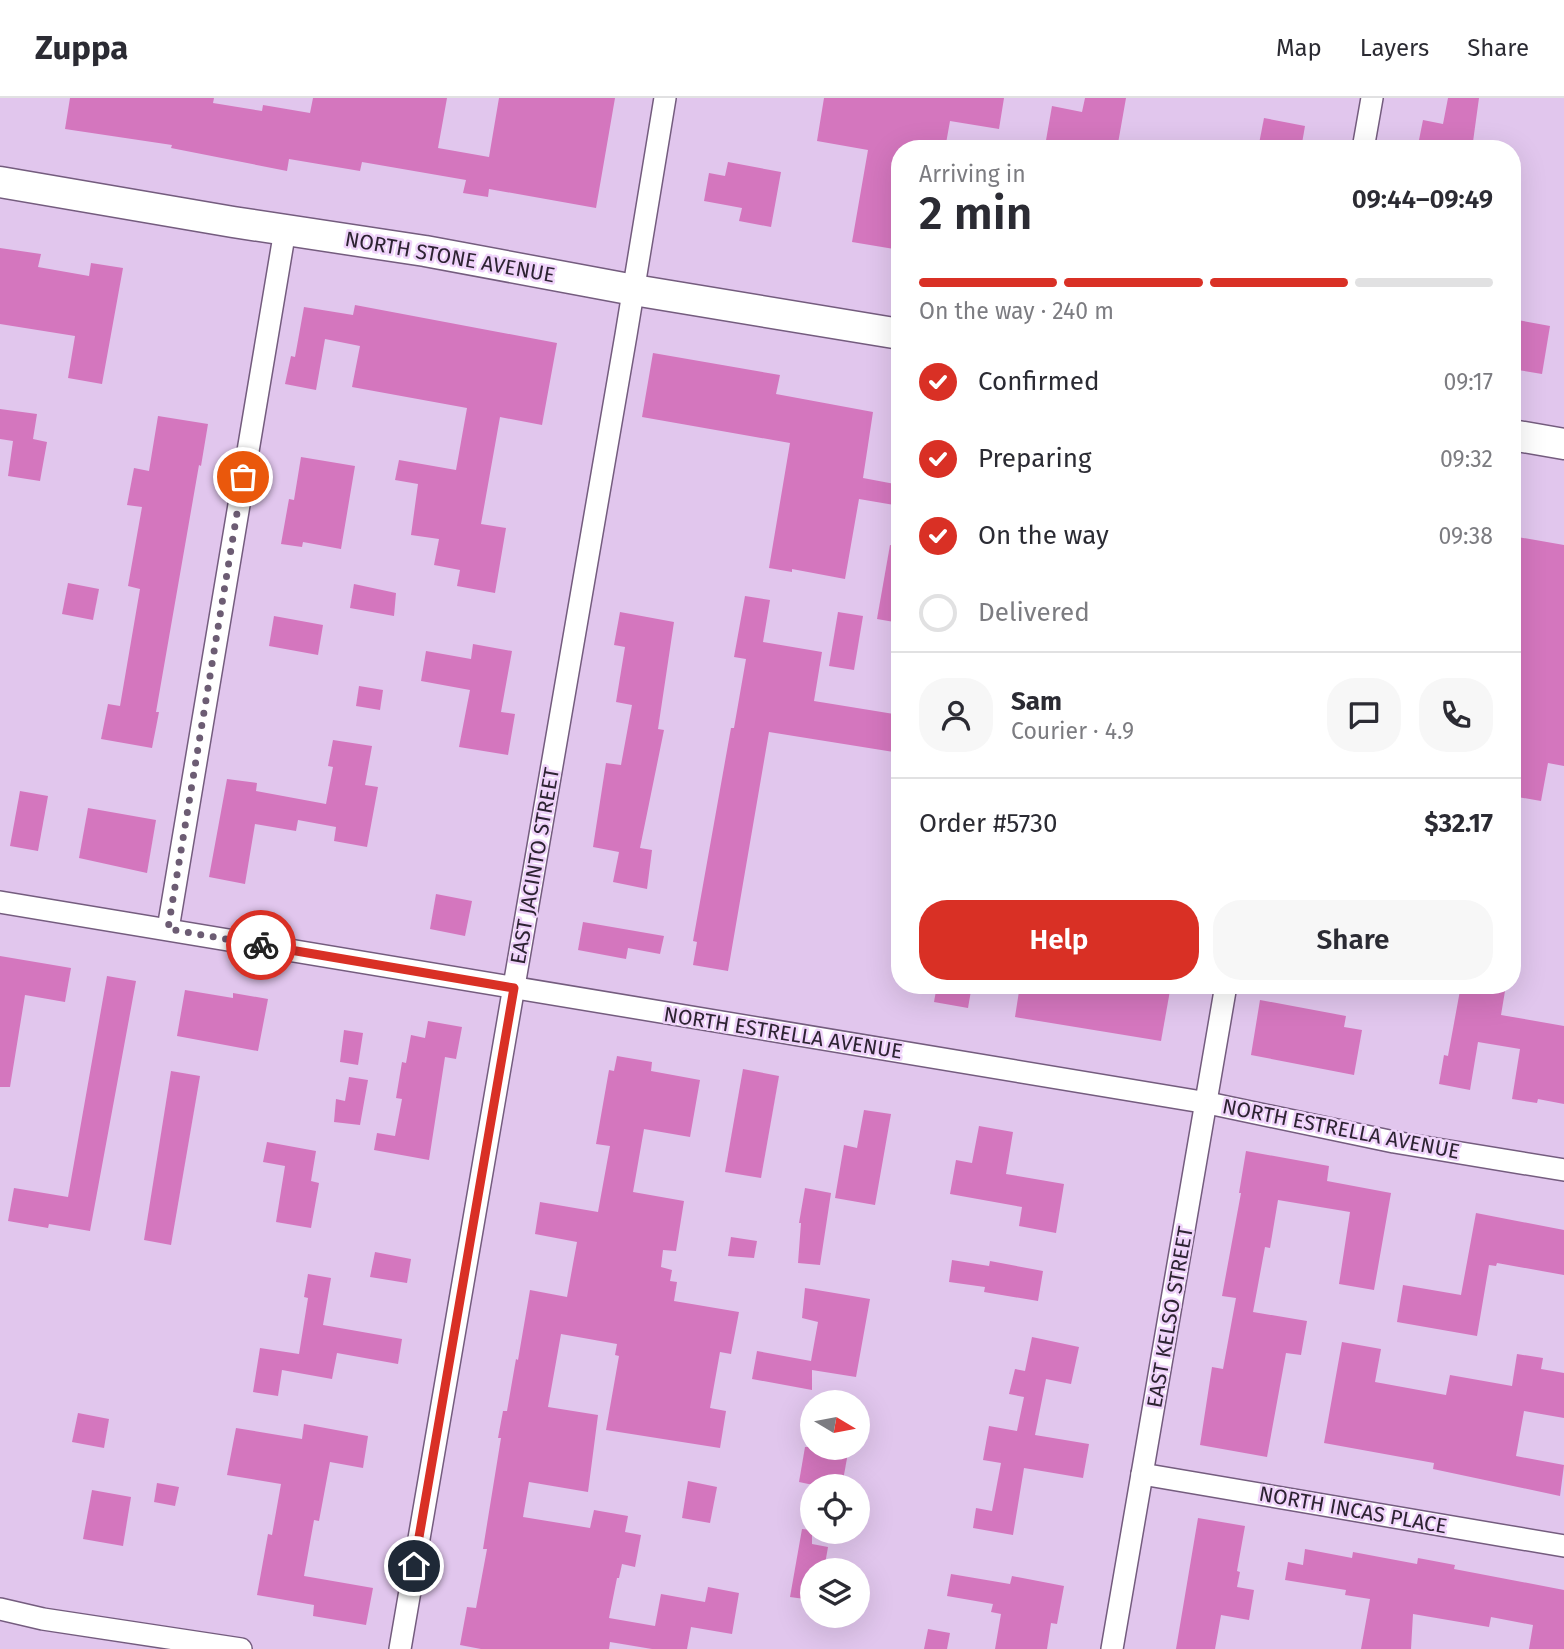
<!DOCTYPE html>
<html lang="en">
<head>
<meta charset="utf-8">
<style>
  :root { --surface:#fff; --page:#f7f7f7; --text:#2b2b33; --muted:#7c7c81; --line:#e1e1e2; --accent:#d93025 }
  body { margin:0; font-family:"Fira Sans",sans-serif; background:var(--page); color:var(--text); height:100vh; display:flex; flex-direction:column; font-size:26px; white-space:nowrap }
  * { box-sizing:border-box; margin:0 }
  p { font-size:23px; color:var(--muted) }
  .icon { flex:none; width:38px; height:38px; fill:none; stroke:currentColor; stroke-width:2; stroke-linecap:round; stroke-linejoin:round }
  .map { position:relative; flex:1; overflow:hidden }
  .details { position:absolute; left:891px; top:42px; width:630px; height:854px; display:flex; flex-direction:column; background:var(--surface); border-radius:28px; box-shadow:0 7px 28px #0002 }
  .details>* { flex:none }
  .needle { width:46px; rotate:100deg }
  .tools { position:absolute; left:800px; top:1292px; display:grid; gap:14px }
  .tools a { display:grid; place-items:center; width:70px; height:70px; border-radius:50%; background:var(--surface); box-shadow:0 7px 28px #0002; font-size:35px }
  .pin { position:absolute; display:grid; place-items:center; width:60px; height:60px; color:#fff; margin:-30px; border:4px solid #fff; border-radius:50%; box-shadow:0 2px 7px #0007 }
  .courier { position:absolute; display:grid; place-items:center; width:70px; height:70px; margin:-35px; border:5px solid #d93025; border-radius:50%; background:#fff; color:#222; box-shadow:0 2px 9px #0007 }
  .overview em { font-style:normal; font-weight:600 }
  .overview div { display:flex; flex-direction:column-reverse }
  .overview { display:flex; align-items:center; justify-content:space-between; height:119px; padding:0 28px }
  h1 { font-size:46px; font-weight:600; line-height:52px }
  .bar { display:grid; grid-template-columns:repeat(4,1fr); gap:10px 7px; align-content:center; height:84px; padding:0 28px }
  .bar i { height:9px; border-radius:5px; background:var(--line) }
  .bar .active { background:var(--accent) }
  .bar p { grid-column:span 4 }
  .line { display:flex; align-items:center; gap:18px; padding:0 28px; border-top:2px solid var(--line) }
  .line div { flex:1 }
  .round { display:grid; place-items:center; flex:none; width:74px; height:74px; border-radius:28px; background:var(--page) }
  ol { padding:0 28px; list-style:none }
  li { display:flex; align-items:center; gap:21px; height:77px }
  li p { margin-inline-start:auto }
  li .icon { padding:7px; border-radius:50%; background:var(--accent); color:#fff; stroke-width:4 }
  li:last-child { color:var(--muted) }
  li i { width:38px; height:38px; border:4px solid var(--line); border-radius:50% }
  .button { display:flex; gap:14px; margin-top:auto; padding:14px 28px }
  .button a { flex:1; height:80px; border-radius:28px; background:var(--accent); color:#fff; font-size:28px; font-weight:600; line-height:80px; text-align:center }
  .button a+a { background:var(--page); color:var(--text) }
  header { display:flex; align-items:center; gap:42px; box-sizing:border-box; height:98px; padding:0 35px; background:var(--surface); border-bottom:2px solid var(--line) }
  header strong { font-size:33px }
  nav { display:flex; gap:38px; margin-inline-start:auto; font-size:24px }
  .map>svg:first-child { display:block }
  .building { fill:#d476be }
  .lines { fill:none; stroke-linecap:round; stroke-linejoin:round }
  .minor-casing { stroke:#745c7e; stroke-width:24 }
  .secondary-casing { stroke:#745c7e; stroke-width:33 }
  .minor { stroke:#fff; stroke-width:21 }
  .secondary { stroke:#fff; stroke-width:30 }
  .done { stroke:#6c5c73; stroke-width:7; stroke-dasharray:0 12.6 }
  .route { stroke:#d93025; stroke-width:9 }
  .labels { text-anchor:middle; stroke-width:5; stroke-linejoin:round; paint-order:stroke }
  .street-label { font-size:21px; fill:#2d2332; stroke:#efd3fa }
</style>
</head>
<body>
<header>
<strong>Zuppa</strong>
<nav><a>Map</a><a>Layers</a><a>Share</a></nav>
</header>
<div class="map">
<svg width="1564" height="1551" viewBox="0 0 1564 1551">
  <rect width="100%" height="100%" fill="#e1c6ed"/>
  <g class="building">
    <path d="M70,0H214L213,5L262,13L263,7L310,15L313,0H447L438,50L489,59L499,0H615L596,110L489,91L488,99L463,95L466,82L362,64L360,73L289,61L287,73L171,50L172,47L65,31Z"/>
    <path d="M824,0H1004L999,31L950,23L945,51H900V152L852,144L868,52L817,43Z"/>
    <path d="M1085,0H1126L1117,51H1061L1045,48L1052,8L1082,14Z"/>
    <path d="M1448,0H1479L1472,51H1442L1418,47L1423,22L1443,26Z"/>
    <path d="M1264,20L1305,28L1301,51H1258Z"/>
    <path d="M728,64L781,74L771,129L739,123L742,110L704,103L709,75L725,78Z"/>
    <path d="M0,150L41,156L38,169L89,178L91,165L123,170L102,286L68,280L75,238L0,226Z"/>
    <path d="M355,207L557,245L542,327L500,319L481,426L506,430L495,495L457,488L460,472L434,467L439,441L411,437L418,386L395,382L399,362L456,372L467,310L352,289L360,248L325,241L316,292L285,286L291,258L295,259L304,209L353,217Z"/>
    <path d="M1512,221L1550,228L1542,276L1512,271Z"/>
    <path d="M653,255L780,277L776,296L873,314L863,380L900,387V408L859,401L845,481L792,471V474L769,470L790,345L642,319Z"/>
    <path d="M0,311L37,316L33,341L47,344L40,383L8,378L13,343L0,341Z"/>
    <path d="M158,318L208,326L201,368L199,367L156,614H159L152,650L101,641L108,606L120,608L140,491L128,488L142,409L127,407L134,370L149,373Z"/>
    <path d="M301,359L355,368L341,451L303,444L302,449L281,446L289,401L294,402Z"/>
    <path d="M1512,438L1564,447V668L1548,665L1541,703L1512,698Z"/>
    <path d="M890,447L900,448V525L877,521Z"/>
    <path d="M68,485L99,491L93,522L62,516Z"/>
    <path d="M354,486L396,495L394,518L350,510Z"/>
    <path d="M745,498L770,502L763,544L822,554L814,603L900,617V655L769,634L728,873L693,867L697,844L693,843L731,630H734L746,561L734,559Z"/>
    <path d="M620,514L674,524L658,631L664,632L640,750L652,752L647,791L613,784L619,754L593,749L606,665L621,667L632,607L616,604L625,549L614,547Z"/>
    <path d="M838,514L863,518L854,572L829,568Z"/>
    <path d="M274,518L323,527L318,557L269,548Z"/>
    <path d="M473,546L512,553L501,614L515,616L508,657L459,649L470,592L421,583L426,553L471,561Z"/>
    <path d="M359,588L383,592L380,612L356,608Z"/>
    <path d="M333,642L372,648L365,687L378,689L367,749L334,743L336,729L298,722L296,733L255,726L245,786L209,779L227,681L257,685L256,693L326,706L333,669L328,668Z"/>
    <path d="M20,693L48,698L38,753L10,748Z"/>
    <path d="M88,710L156,722L147,775L79,760Z"/>
    <path d="M436,796L472,803L465,838L430,831Z"/>
    <path d="M583,824L664,838L660,856L628,850L626,861L578,852Z"/>
    <path d="M0,858L71,870L65,904L25,897L10,989H0Z"/>
    <path d="M107,878L136,883L90,1133L49,1126L48,1130L8,1123L14,1090L68,1099Z"/>
    <path d="M937,887H972L968,910L934,904Z"/>
    <path d="M1020,887H1171L1161,943L1015,919Z"/>
    <path d="M1461,887H1506L1501,917L1564,928V1006L1538,1001L1537,1005L1512,1001L1520,951L1478,944L1470,992L1439,986L1444,957L1448,958Z"/>
    <path d="M185,892L233,900V895L268,901L258,953L177,938Z"/>
    <path d="M1260,902L1346,918L1344,929L1362,932L1354,977L1251,957Z"/>
    <path d="M428,923L462,929L456,961L445,959L429,1062L374,1052L377,1035L395,1038L402,1001L396,1000L402,964L406,965L411,937L425,940Z"/>
    <path d="M344,932L363,935L358,967L340,964Z"/>
    <path d="M617,958L652,964L651,973L700,982L690,1039L644,1031L633,1094L684,1103L676,1153L663,1152L661,1169L672,1172L670,1183L677,1184L674,1203L739,1214L731,1256L720,1254L710,1310L726,1313L720,1350L606,1332L619,1258L615,1257L617,1246L561,1236L548,1309L598,1317L588,1394L529,1384L523,1419L590,1430L594,1412L628,1418L625,1434L641,1437L635,1469L622,1466L619,1480H617L609,1520L655,1528L661,1496L705,1504L708,1489L739,1495L732,1536L691,1529L687,1551H652L610,1544L609,1551H481L460,1547L467,1509L476,1510L487,1451H483L501,1340H498L503,1313H507L516,1261L518,1262L530,1192L567,1199L577,1144L535,1136L540,1104L598,1114L610,1048L596,1046L609,972L614,973Z"/>
    <path d="M743,971L779,978L761,1080L725,1074Z"/>
    <path d="M171,973L200,978L171,1147L144,1142Z"/>
    <path d="M349,979L368,982L360,1027L334,1024L336,1001L345,1003Z"/>
    <path d="M864,1012L891,1016L875,1107L835,1100L844,1047L857,1050Z"/>
    <path d="M979,1028L1013,1034L1006,1076L1064,1086L1056,1135L1019,1128L1022,1109L950,1096L956,1062L972,1065Z"/>
    <path d="M267,1044L316,1053L311,1083L319,1085L311,1130L276,1124L285,1068L263,1064Z"/>
    <path d="M1246,1053L1329,1068L1327,1083L1391,1095L1374,1192L1339,1186L1350,1114L1278,1102L1270,1150L1265,1149L1253,1214L1307,1223L1301,1257L1286,1255L1267,1359L1200,1347L1212,1269L1223,1271L1236,1200L1222,1198L1241,1095H1239Z"/>
    <path d="M805,1090L831,1095L820,1167L798,1165L801,1125H799Z"/>
    <path d="M1476,1115L1564,1132V1177L1497,1165L1496,1168L1489,1167L1477,1238L1397,1224L1403,1187L1461,1197Z"/>
    <path d="M731,1139L757,1143L754,1160L728,1158Z"/>
    <path d="M375,1154L411,1161L407,1185L370,1179Z"/>
    <path d="M952,1162L989,1168L990,1163L1043,1173L1038,1203L984,1194L985,1189L949,1184Z"/>
    <path d="M308,1176L331,1180L323,1227L402,1241L398,1266L337,1255L332,1281L282,1272L278,1298L253,1294L260,1250L299,1256L308,1200L304,1199Z"/>
    <path d="M805,1190L870,1201L856,1279L812,1272V1292L752,1281L757,1253L811,1263L818,1224L802,1220Z"/>
    <path d="M1032,1239L1079,1249L1071,1286L1046,1281L1035,1337L1089,1346L1083,1380L1024,1370L1013,1437L973,1430L976,1410L992,1413L1001,1365L983,1362L989,1328L1017,1333L1024,1299L1009,1296L1015,1271L1025,1273Z"/>
    <path d="M1342,1244L1381,1251L1375,1284L1446,1297L1450,1277L1512,1288L1517,1256L1543,1260L1541,1271L1564,1275V1320L1524,1313L1516,1358L1564,1367L1560,1398L1433,1371L1434,1365L1324,1345Z"/>
    <path d="M78,1315L109,1321L104,1350L72,1344Z"/>
    <path d="M304,1326L368,1338L363,1370L330,1364L319,1423L314,1422L304,1478L373,1490L366,1527L313,1518L314,1507L257,1497L268,1436L272,1437L281,1386L227,1377L236,1330L302,1341Z"/>
    <path d="M805,1349H849L842,1388H818L799,1384Z"/>
    <path d="M688,1383L717,1389L710,1425L682,1420Z"/>
    <path d="M157,1385L179,1389L175,1408L154,1404Z"/>
    <path d="M92,1392L131,1399L123,1448L83,1441Z"/>
    <path d="M1198,1420L1245,1428L1237,1473L1240,1474L1237,1489L1254,1492L1249,1522L1221,1517L1215,1551H1176Z"/>
    <path d="M802,1431L812,1432V1446L828,1449L824,1472H812V1502L790,1499Z"/>
    <path d="M1305,1451L1352,1460L1353,1454L1417,1466L1418,1460L1455,1467L1454,1471L1564,1492V1551H1529L1533,1527L1491,1519L1489,1529L1413,1516L1411,1551H1361L1370,1501L1345,1497L1346,1492L1285,1482L1288,1464L1303,1467Z"/>
    <path d="M951,1476L1010,1486L1012,1478L1064,1488L1057,1526L1051,1525L1047,1551H995L1001,1516L991,1514L993,1506L947,1498Z"/>
    <path d="M928,1531L950,1535L947,1551H924Z"/>
  </g>
  <g class="lines">
    <g class="minor-casing">
      <g id="minor">
        <path d="M1363,51L1372,0"/>
        <path d="M0,804L1208,1005L1394,1044L1564,1072"/>
        <path d="M168,831L285,132"/>
        <path d="M1142,1376L1564,1448"/>
        <path d="M0,1511L43,1521L241,1551"/>
        <path d="M400,1551L626,237L665,0"/>
        <path d="M1112,1551L1226,887"/>
      </g>
    </g>
    <g class="secondary-casing">
      <g id="secondary">
        <path d="M0,84L233,124L425,153L634,192L900,236"/>
        <path d="M1512,337L1564,346"/>
      </g>
    </g>
    <use href="#minor" class="minor"/>
    <use href="#secondary" class="secondary"/>
  </g>
  <g class="lines">
    <path class="done" d="M243,379L168,831L261,847"/>
    <path class="route" d="M261,847L514,890L414,1468"/>
  </g>
  <g class="labels">
    <g class="street-label">
      <text transform="translate(450 159) rotate(10)" y="7">NORTH STONE AVENUE</text>
      <text transform="translate(535 768) rotate(-80)" y="7">EAST JACINTO STREET</text>
      <text transform="translate(783 935) rotate(9)" y="7">NORTH ESTRELLA AVENUE</text>
      <text transform="translate(1341 1031) rotate(11)" y="7">NORTH ESTRELLA AVENUE</text>
      <text transform="translate(1170 1219) rotate(-80)" y="7">EAST KELSO STREET</text>
      <text transform="translate(1353 1412) rotate(10)" y="7">NORTH INCAS PLACE</text>
    </g>
  </g>
</svg>
<div class="tools">
<a><svg class="needle" viewBox="-14 -14 28 28"><path d="M0-13l5 13h-10z" fill="#e53935"/><path d="M0 13l5-13h-10z" fill="#7c7c81"/></svg></a>
<a><svg class="icon" aria-label="locate" viewBox="0 0 24 24"><circle cx="12" cy="12" r="6"/><path d="M12 2v4M12 18v4M2 12h4M18 12h4"/></svg></a>
<a><svg class="icon" aria-label="layers" viewBox="0 0 24 24"><path d="M12 4l9 5-9 5-9-5zM3 14l9 5 9-5"/></svg></a>
</div>
<div class="pin" style="left:243px;top:379px;background:#ea580c"><svg class="icon" aria-label="bag" viewBox="0 0 24 24"><path d="M5 8h14l-1 12H6zM9 8a3 3 0 0 1 6 0"/></svg></div>
<div class="pin" style="left:414px;top:1468px;background:#1f2937"><svg class="icon" aria-label="home" viewBox="0 0 24 24"><path d="M3 11l9-7 9 7M6 9v11h12V9"/></svg></div>
<div class="courier" style="left:261px;top:847px"><svg class="icon" aria-label="bike" viewBox="0 0 24 24"><circle cx="6" cy="16" r="4"/><circle cx="18" cy="16" r="4"/><path d="M6 16l4-8h5l3 8M10 8l3 8H6M13 5h3"/></svg></div>
<section class="details">
<div class="overview"><div><h1>2 min</h1><p>Arriving in</p></div><em>09:44–09:49</em></div>
<div class="bar"><i class="active"></i><i class="active"></i><i class="active"></i><i></i><p>On the way · 240 m</p></div>
<ol>
<li><svg class="icon" aria-label="check" viewBox="0 0 24 24"><path d="M5 12l5 5 9-10"/></svg>Confirmed<p>09:17</p></li>
<li><svg class="icon" aria-label="check" viewBox="0 0 24 24"><path d="M5 12l5 5 9-10"/></svg>Preparing<p>09:32</p></li>
<li><svg class="icon" aria-label="check" viewBox="0 0 24 24"><path d="M5 12l5 5 9-10"/></svg>On the way<p>09:38</p></li>
<li><i></i>Delivered</li>
</ol>
<div class="line" style="height:126px"><a class="round"><svg class="icon" aria-label="person" viewBox="0 0 24 24"><circle cx="12" cy="8" r="4"/><path d="M4 21q1-7 8-7t8 7"/></svg></a><div><b>Sam</b><p>Courier · 4.9</p></div><a class="round"><svg class="icon" aria-label="chat" viewBox="0 0 24 24"><path d="M4 5h16v11H9l-5 4z"/></svg></a><a class="round"><svg class="icon" aria-label="phone" viewBox="0 0 24 24"><path d="M5 4h4l2 5-3 2q2 4 5 5l2-3 5 2v4C11 20 4 13 5 4z"/></svg></a></div>
<div class="line" style="height:91px"><div>Order #5730</div><b>$32.17</b></div>
<div class="button"><a>Help</a><a>Share</a></div>
</section>
</div>
</body>
</html>
